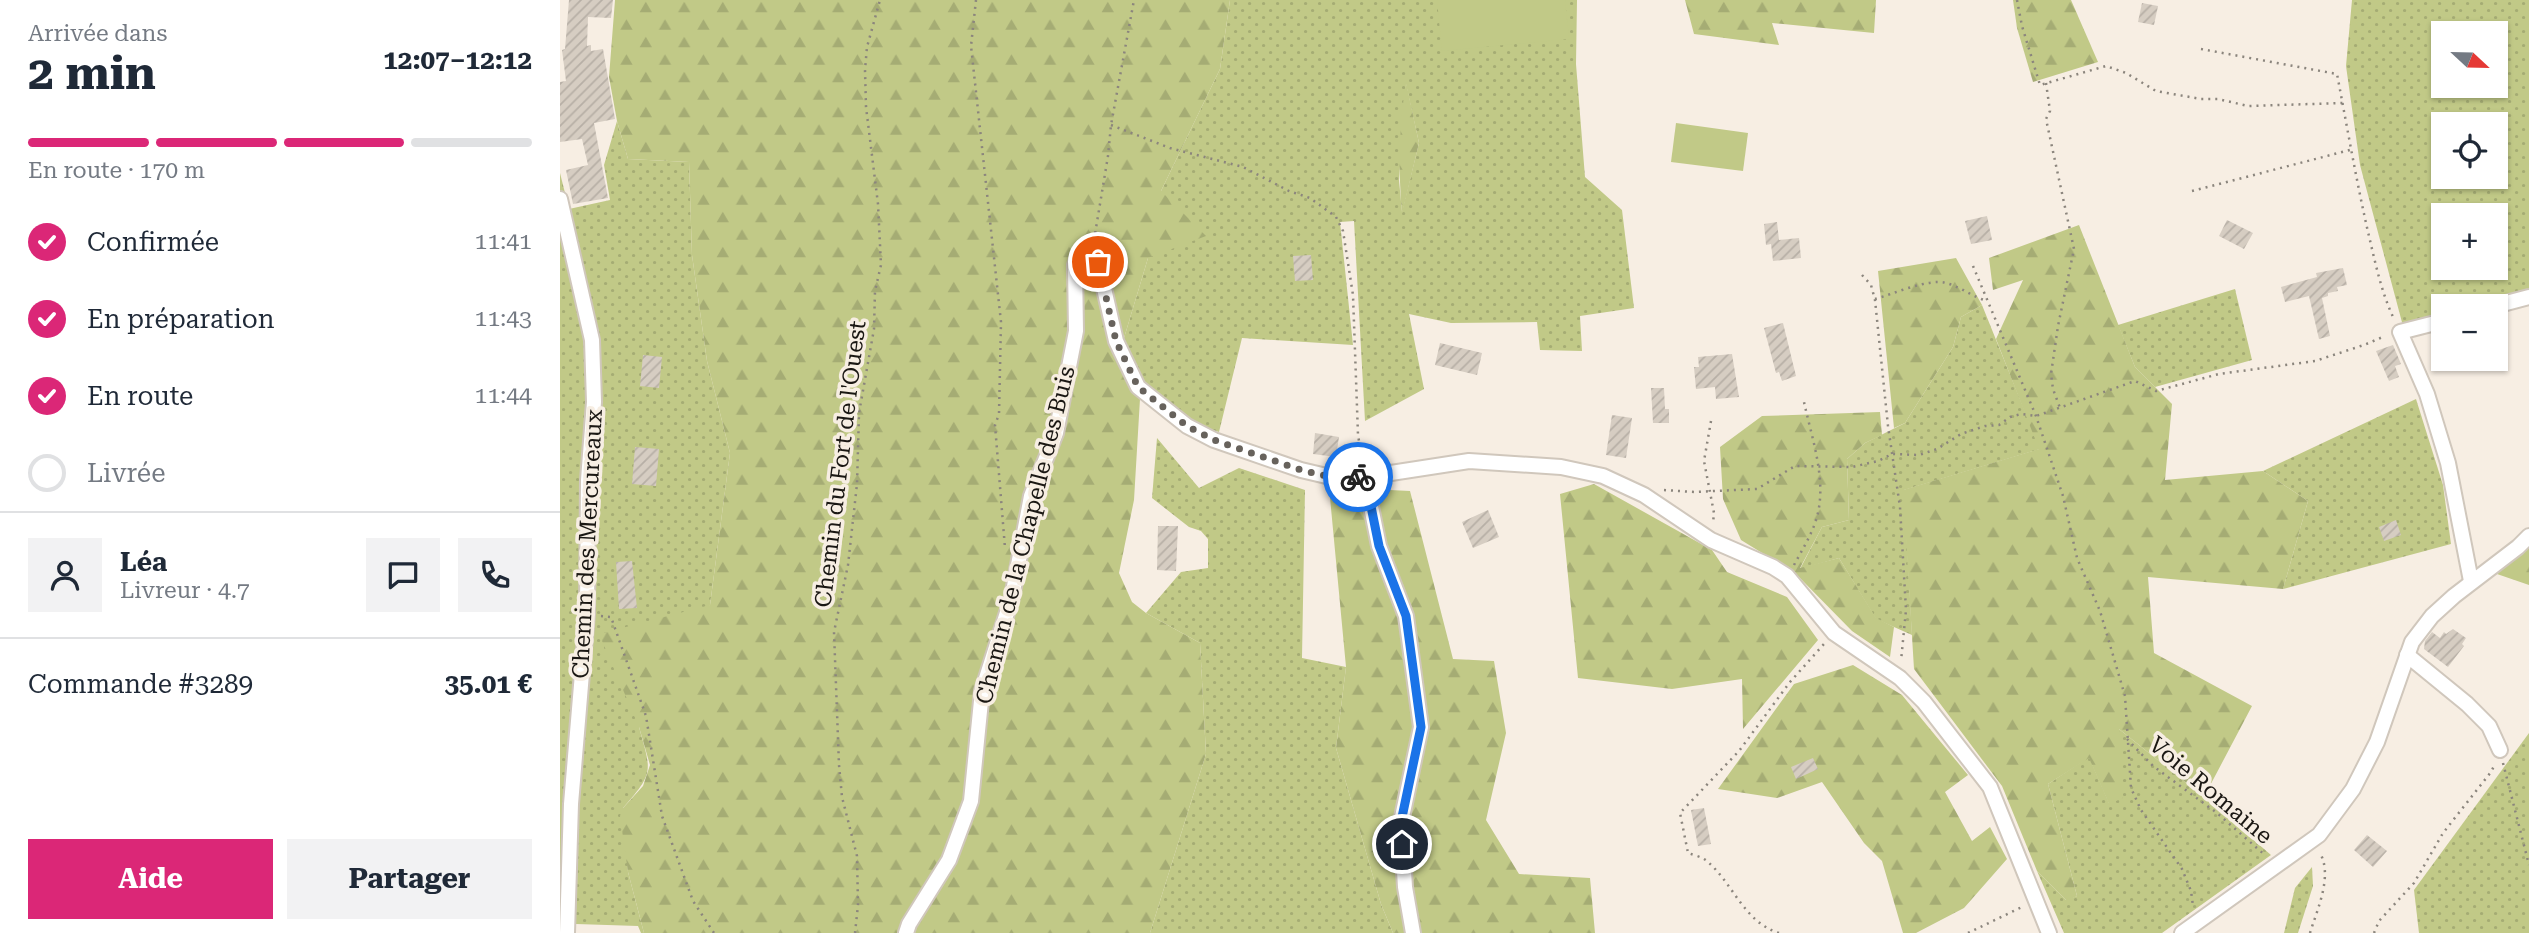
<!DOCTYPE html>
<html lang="fr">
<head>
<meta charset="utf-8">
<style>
  :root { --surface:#fff; --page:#f2f2f3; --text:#1f2937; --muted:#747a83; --line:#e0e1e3; --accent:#db2777 }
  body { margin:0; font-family:"Roboto Serif",serif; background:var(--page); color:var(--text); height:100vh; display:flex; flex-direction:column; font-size:26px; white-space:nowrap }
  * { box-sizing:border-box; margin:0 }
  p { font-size:23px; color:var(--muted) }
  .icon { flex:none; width:38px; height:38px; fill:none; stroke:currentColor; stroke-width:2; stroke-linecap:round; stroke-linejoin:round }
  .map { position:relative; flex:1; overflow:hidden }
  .details { display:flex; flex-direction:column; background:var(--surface); width:560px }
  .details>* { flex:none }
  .needle { width:46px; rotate:112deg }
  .buttons { position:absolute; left:1871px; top:21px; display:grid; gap:14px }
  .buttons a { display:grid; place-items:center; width:77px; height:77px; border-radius:0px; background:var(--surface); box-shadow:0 2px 5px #0004; font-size:35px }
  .pin { position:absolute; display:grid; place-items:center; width:60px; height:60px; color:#fff; margin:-30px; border:4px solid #fff; border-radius:50%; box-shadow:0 2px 7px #0007 }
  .courier { position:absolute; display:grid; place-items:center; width:70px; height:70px; margin:-35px; border:5px solid #1a73e8; border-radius:50%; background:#fff; color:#222; box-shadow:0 2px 9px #0007 }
  .summary em { font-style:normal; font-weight:700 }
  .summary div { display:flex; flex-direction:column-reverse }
  .summary { display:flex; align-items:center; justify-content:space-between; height:119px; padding:0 28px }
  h1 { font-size:46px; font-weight:700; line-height:52px }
  .bar { display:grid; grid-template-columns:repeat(4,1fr); gap:10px 7px; align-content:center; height:84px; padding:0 28px }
  .bar i { height:9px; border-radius:5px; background:var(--line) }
  .bar .on { background:var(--accent) }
  .bar p { grid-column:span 4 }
  .line { display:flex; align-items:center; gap:18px; padding:0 28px; border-top:2px solid var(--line) }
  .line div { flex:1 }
  .round { display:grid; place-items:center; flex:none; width:74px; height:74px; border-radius:0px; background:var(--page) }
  ol { padding:0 28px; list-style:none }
  li { display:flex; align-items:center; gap:21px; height:77px }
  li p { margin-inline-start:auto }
  li .icon { padding:7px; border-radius:50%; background:var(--accent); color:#fff; stroke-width:4 }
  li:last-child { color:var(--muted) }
  li i { width:38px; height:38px; border:4px solid var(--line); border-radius:50% }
  .primary-button { display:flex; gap:14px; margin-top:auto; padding:14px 28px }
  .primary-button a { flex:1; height:80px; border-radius:0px; background:var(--accent); color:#fff; font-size:28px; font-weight:700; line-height:80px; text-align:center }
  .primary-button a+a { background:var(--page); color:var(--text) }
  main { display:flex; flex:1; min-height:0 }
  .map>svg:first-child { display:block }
  .grass { fill:url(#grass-dots); fill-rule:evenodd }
  .forest { fill:url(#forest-firs) }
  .garden { fill:#c1c987 }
  .building { fill:url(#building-hatch) }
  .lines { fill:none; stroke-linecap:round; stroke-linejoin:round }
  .minor-casing { stroke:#d0c7bc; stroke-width:18 }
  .path { stroke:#8b857d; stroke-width:2.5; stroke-dasharray:2 5; stroke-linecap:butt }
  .minor { stroke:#fff; stroke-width:14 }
  .done { stroke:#67625c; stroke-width:7; stroke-dasharray:0 12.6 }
  .route { stroke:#1a73e8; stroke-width:9 }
  .labels { text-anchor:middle; stroke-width:7; stroke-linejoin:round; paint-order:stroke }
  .street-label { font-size:23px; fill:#1a1713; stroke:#f7eee3 }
</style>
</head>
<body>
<main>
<section class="details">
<div class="summary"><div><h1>2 min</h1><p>Arrivée dans</p></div><em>12:07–12:12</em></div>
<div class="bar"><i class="on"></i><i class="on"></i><i class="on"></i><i></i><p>En route · 170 m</p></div>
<ol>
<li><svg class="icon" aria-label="check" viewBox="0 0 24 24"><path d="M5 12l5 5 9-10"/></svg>Confirmée<p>11:41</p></li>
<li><svg class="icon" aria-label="check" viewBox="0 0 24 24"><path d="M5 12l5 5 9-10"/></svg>En préparation<p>11:43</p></li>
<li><svg class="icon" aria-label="check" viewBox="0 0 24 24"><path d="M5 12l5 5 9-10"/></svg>En route<p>11:44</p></li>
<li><i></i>Livrée</li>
</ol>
<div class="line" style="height:126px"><a class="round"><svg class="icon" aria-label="person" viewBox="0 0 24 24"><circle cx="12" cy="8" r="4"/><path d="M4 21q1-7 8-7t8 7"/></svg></a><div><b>Léa</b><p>Livreur · 4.7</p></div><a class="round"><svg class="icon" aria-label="chat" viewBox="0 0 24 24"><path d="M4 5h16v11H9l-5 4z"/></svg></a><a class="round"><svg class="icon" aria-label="phone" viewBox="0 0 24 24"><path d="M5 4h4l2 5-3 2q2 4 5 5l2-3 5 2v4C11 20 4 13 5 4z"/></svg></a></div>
<div class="line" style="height:91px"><div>Commande #3289</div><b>35.01 €</b></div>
<div class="primary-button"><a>Aide</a><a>Partager</a></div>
</section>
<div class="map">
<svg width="1969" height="933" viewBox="0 0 1969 933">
  <defs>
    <pattern id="grass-dots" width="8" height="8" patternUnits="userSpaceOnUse" patternTransform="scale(1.75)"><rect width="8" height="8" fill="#c1c987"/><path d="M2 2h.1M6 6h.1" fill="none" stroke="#a5ac74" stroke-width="1.8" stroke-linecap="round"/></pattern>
    <pattern id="forest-firs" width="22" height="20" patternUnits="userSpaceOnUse" patternTransform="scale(1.75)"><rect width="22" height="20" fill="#c1c987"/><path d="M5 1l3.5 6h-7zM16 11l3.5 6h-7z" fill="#a5ac74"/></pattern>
    <pattern id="building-hatch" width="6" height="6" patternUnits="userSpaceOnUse" patternTransform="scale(1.75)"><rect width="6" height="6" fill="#d6cdc2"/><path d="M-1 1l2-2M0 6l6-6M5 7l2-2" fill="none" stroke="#b7afa6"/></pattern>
  </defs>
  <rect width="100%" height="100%" fill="#f7eee3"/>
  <g class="grass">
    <path d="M670,0H1017L1016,64L1025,177L1062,210L1074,308L1020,316L1022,351L980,350L977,322L891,323L849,314L864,389L805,421L794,221L780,222L793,345L682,338L659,432L626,422L581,382L564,338L588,258L601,191L660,69ZM846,84L859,143L842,212L839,180Z"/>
    <path d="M1792,0H1969V293L1918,306H1883V315L1843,326L1800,165L1786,66ZM1883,33H1936V86H1883ZM1883,124H1936V177H1883ZM1883,215H1936V268H1883Z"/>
    <path d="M57,121L68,159L129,162L132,255L147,361L170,453L150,605L79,727C91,771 95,772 63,808L68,872L84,933H81L78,926L16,924L0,920V173L9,209L50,200L44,165Z"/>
    <path d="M1675,289L1692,360L1595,387L1575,367L1558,325Z"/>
    <path d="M1422,305L1480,449L1344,490L1352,635L1316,619L1279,558L1240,569L1262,527L1289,520L1287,459L1305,443L1345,423L1393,347L1401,317Z"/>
    <path d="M1856,399L1883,485L1891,544L1723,589L1748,501L1703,471Z"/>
    <path d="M597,438L639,488L679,468L745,490L742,658L786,667L776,748L821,904L833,933H590L646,754L640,643L586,613L621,572L648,568V539L641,531L629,527L592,498Z"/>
    <path d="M1559,729L1644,797L1711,855L1602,933H1504L1477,871L1506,900L1517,896L1488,784L1529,757L1549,803Z"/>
    <path d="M1969,733V933H1859L1854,890Z"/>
    <path d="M1752,867L1753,886L1738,933H1724L1735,888Z"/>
  </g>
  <g class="forest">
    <path d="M55,0H670L660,69L601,191L646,236L588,258L564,338L581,382L574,500L559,573L572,602L586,613L640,643L646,754L590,933H84L68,872L60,816L63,808L83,786L90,765L79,727L39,634L150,605L170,453L147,361L132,255L129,162L68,159L57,121L49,77Z"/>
    <path d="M1125,0H1316L1314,33L1212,23L1219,45L1134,34Z"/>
    <path d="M1453,0H1511L1538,62L1473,82L1457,28Z"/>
    <path d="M846,82L859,143L842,214C838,170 839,126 846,82Z"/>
    <path d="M1519,225L1575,367L1612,404L1605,480L1703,471L1748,501L1723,589L1588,577L1594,653L1692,706L1644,797L1559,729L1563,798L1549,804L1529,758L1488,784L1517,896L1507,901L1477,871L1442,786L1354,669L1343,490L1479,449L1436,339L1463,280L1433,290L1429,258Z"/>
    <path d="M1396,258L1422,305L1401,317L1393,347L1345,423L1334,428L1318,271Z"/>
    <path d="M1320,412L1322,435L1305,443L1287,459L1289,520L1262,527L1240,568L1279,558L1316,618L1334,627L1330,657L1292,631L1236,574L1181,540L1163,499L1160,447L1202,416Z"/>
    <path d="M1034,484L1152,550L1167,572L1227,597L1258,640L1183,729L1182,679L1112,689L1018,678L1000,494Z"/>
    <path d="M769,487L850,491L893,659L934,661L946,733L926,820L959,874L1030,878L1035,933H833L821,904L776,748L786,667Z"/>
    <path d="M1969,546V585L1937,574Z"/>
    <path d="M1293,665L1342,695L1408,775L1385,792L1412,841L1430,827L1447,859L1404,908L1356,933H1343L1322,861L1304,843L1262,782L1217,798L1158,789L1234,684Z"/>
  </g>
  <g class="garden">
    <path d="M877,0H1005L1009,39L882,51Z"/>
    <path d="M1116,123L1188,133L1183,171L1111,162Z"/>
  </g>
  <g class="building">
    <path d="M9,0H53L51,18L28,17L27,46L31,45V51L43,49L55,119L34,123L48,198L13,204L6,170L28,165L22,139L0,142V82L6,81L2,50L5,49Z"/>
    <path d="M1582,3L1598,6L1594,25L1578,22Z"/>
    <path d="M1427,216L1432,240L1411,244L1405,221Z"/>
    <path d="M1667,220L1693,233L1684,249L1659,236Z"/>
    <path d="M1217,222L1219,240L1239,238L1241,258L1213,261L1211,244L1206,245L1204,224Z"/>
    <path d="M751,255L753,280L735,281L733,256Z"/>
    <path d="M1783,268L1787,285L1777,287L1778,291L1768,293V296L1762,298L1770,336L1759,339L1749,296L1725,302L1721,287L1757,277L1756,273Z"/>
    <path d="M1223,323L1236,376L1222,381L1219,372L1216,373L1204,328Z"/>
    <path d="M880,343L922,353L917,375L875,365Z"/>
    <path d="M1833,345L1841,364L1835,366L1839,377L1829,381L1816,351Z"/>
    <path d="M1172,354L1179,397L1156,399L1155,387L1136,389L1134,367H1139L1138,357Z"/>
    <path d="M83,355L102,357L99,388L80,386Z"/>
    <path d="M1091,388H1104L1105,409H1109V423H1093Z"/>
    <path d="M1052,415L1072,418L1066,458L1046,455Z"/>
    <path d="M755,433L779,437L776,457L753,454Z"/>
    <path d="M75,447L99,449L96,486L72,484Z"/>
    <path d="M928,510L939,537L913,548L902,522Z"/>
    <path d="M1836,520L1841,535L1824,541L1819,527Z"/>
    <path d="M598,526H618L616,571L597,570Z"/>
    <path d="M72,561L77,608L59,609L56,562Z"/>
    <path d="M1893,629L1906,638L1902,644L1904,646L1888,667L1864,649L1865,641L1872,632L1880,638L1884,632L1886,634Z"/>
    <path d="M1253,758L1258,769L1236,779L1231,767Z"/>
    <path d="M1144,808L1151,844L1138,846L1131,810Z"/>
    <path d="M1807,835L1827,851L1813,867L1794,850Z"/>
  </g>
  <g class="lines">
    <g class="minor-casing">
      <g id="minor">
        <path d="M0,199L32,340L34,402L28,480L27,614L11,804L7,933"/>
        <path d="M1935,306L1969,297"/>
        <path d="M1883,321L1840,332L1867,394L1888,463L1911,581"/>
        <path d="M805,477L819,546L846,616L861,727L841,822L845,887L853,933"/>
        <path d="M1847,655L1907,704L1929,726L1940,750"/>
        <path d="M346,933L349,924L389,860L411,801L422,691L452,597L471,496L496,433L516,331L515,265L519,255C529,251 532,254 538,262L556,341L578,387L627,426L654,440L741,470L775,478L805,477L909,461L1001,467L1043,476L1084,495L1151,540L1213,567L1227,576L1274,633L1340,678L1364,702L1430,787L1489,933"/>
        <path d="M1622,933L1759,835L1793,789L1817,742L1852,642L1872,616L1894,596L1958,547L1969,536"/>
      </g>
    </g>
    <g class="path">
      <path d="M416,0L411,46L441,322L439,414L435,425L445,548"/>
      <path d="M1457,0L1462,26L1480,85L1546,66L1566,73L1596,91L1641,99H1658L1688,106L1783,103"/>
      <path d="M1641,49L1777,74C1787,126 1796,179 1808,232C1815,261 1821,292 1834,319"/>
      <path d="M1486,83L1490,111L1486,119L1514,249L1498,326L1491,374L1493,389L1500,408"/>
      <path d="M551,125L610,148L683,167L729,191L750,198L776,217L783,231L793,295L798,435L803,464"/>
      <path d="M1632,191L1790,150"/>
      <path d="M534,240L548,156L551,125L574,0"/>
      <path d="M1413,266L1476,416L1503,496L1517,558L1540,611L1565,696L1571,788L1581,810L1622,869L1631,891L1633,906"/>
      <path d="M1302,275L1311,285L1315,300L1328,426L1340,507L1346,610L1341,661"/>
      <path d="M1315,299C1333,294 1369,278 1386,283C1401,287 1413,297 1427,301"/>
      <path d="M1151,421L1144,461L1154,513L1153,523"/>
      <path d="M1104,490L1134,492L1197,489L1235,466L1292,467L1318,461L1332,454L1359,455L1377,449L1401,434L1425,426L1439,425L1450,417L1461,414L1476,416L1575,381L1596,391L1659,374L1755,361L1804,345L1825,336"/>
      <path d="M1234,565C1242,550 1251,536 1256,520C1268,483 1252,439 1244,402"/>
      <path d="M41,616L51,617L86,716L102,816L133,901L154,933"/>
      <path d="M1567,739L1593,766L1657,813L1706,856"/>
      <path d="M1943,763L1969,865"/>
      <path d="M295,933L298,905L297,856L282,797L279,765L274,632L288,565L297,484L299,413L314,329L315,291L321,265L318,204L306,107L305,70L307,47L320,0"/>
      <path d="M1219,933C1184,922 1174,885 1148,862C1143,857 1134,855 1128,853L1120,813L1179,751L1230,682L1264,644"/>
      <path d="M1408,933L1462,907"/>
      <path d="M1750,933C1757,910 1773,876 1760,853"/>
      <path d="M1814,933L1819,921L1854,883L1883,833L1931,772L1935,764"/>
    </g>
    <use href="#minor" class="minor"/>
  </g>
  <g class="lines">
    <path class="done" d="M538,262L556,341L578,387L627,426L654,440L741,470L775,478L798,477"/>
    <path class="route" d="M798,477H805L819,546L846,616L861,727L841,822L842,844"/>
  </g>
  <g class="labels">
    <g class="street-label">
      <text transform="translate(280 464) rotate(-83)" y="8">Chemin du Fort de l'Ouest</text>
      <text transform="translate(465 535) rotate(-76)" y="8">Chemin de la Chapelle des Buis</text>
      <text transform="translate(27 544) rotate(-87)" y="8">Chemin des Mercureaux</text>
      <text transform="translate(1651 790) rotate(40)" y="8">Voie Romaine</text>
    </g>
  </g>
</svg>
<div class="buttons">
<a><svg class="needle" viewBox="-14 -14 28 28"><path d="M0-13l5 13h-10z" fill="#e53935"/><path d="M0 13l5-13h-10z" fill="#747a83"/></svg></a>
<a><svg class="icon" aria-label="locate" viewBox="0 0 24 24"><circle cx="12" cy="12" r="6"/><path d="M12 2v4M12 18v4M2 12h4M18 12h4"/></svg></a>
<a>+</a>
<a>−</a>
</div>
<div class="pin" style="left:538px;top:262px;background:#ea580c"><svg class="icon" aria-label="bag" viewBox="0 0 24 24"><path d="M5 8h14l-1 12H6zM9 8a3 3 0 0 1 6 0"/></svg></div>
<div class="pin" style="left:842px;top:844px;background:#1f2937"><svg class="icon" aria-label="home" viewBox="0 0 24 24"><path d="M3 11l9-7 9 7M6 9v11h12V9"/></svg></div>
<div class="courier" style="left:798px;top:477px"><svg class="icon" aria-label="bike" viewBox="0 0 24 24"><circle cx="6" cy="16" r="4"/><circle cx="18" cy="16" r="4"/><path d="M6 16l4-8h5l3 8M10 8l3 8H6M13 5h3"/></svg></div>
</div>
</main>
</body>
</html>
